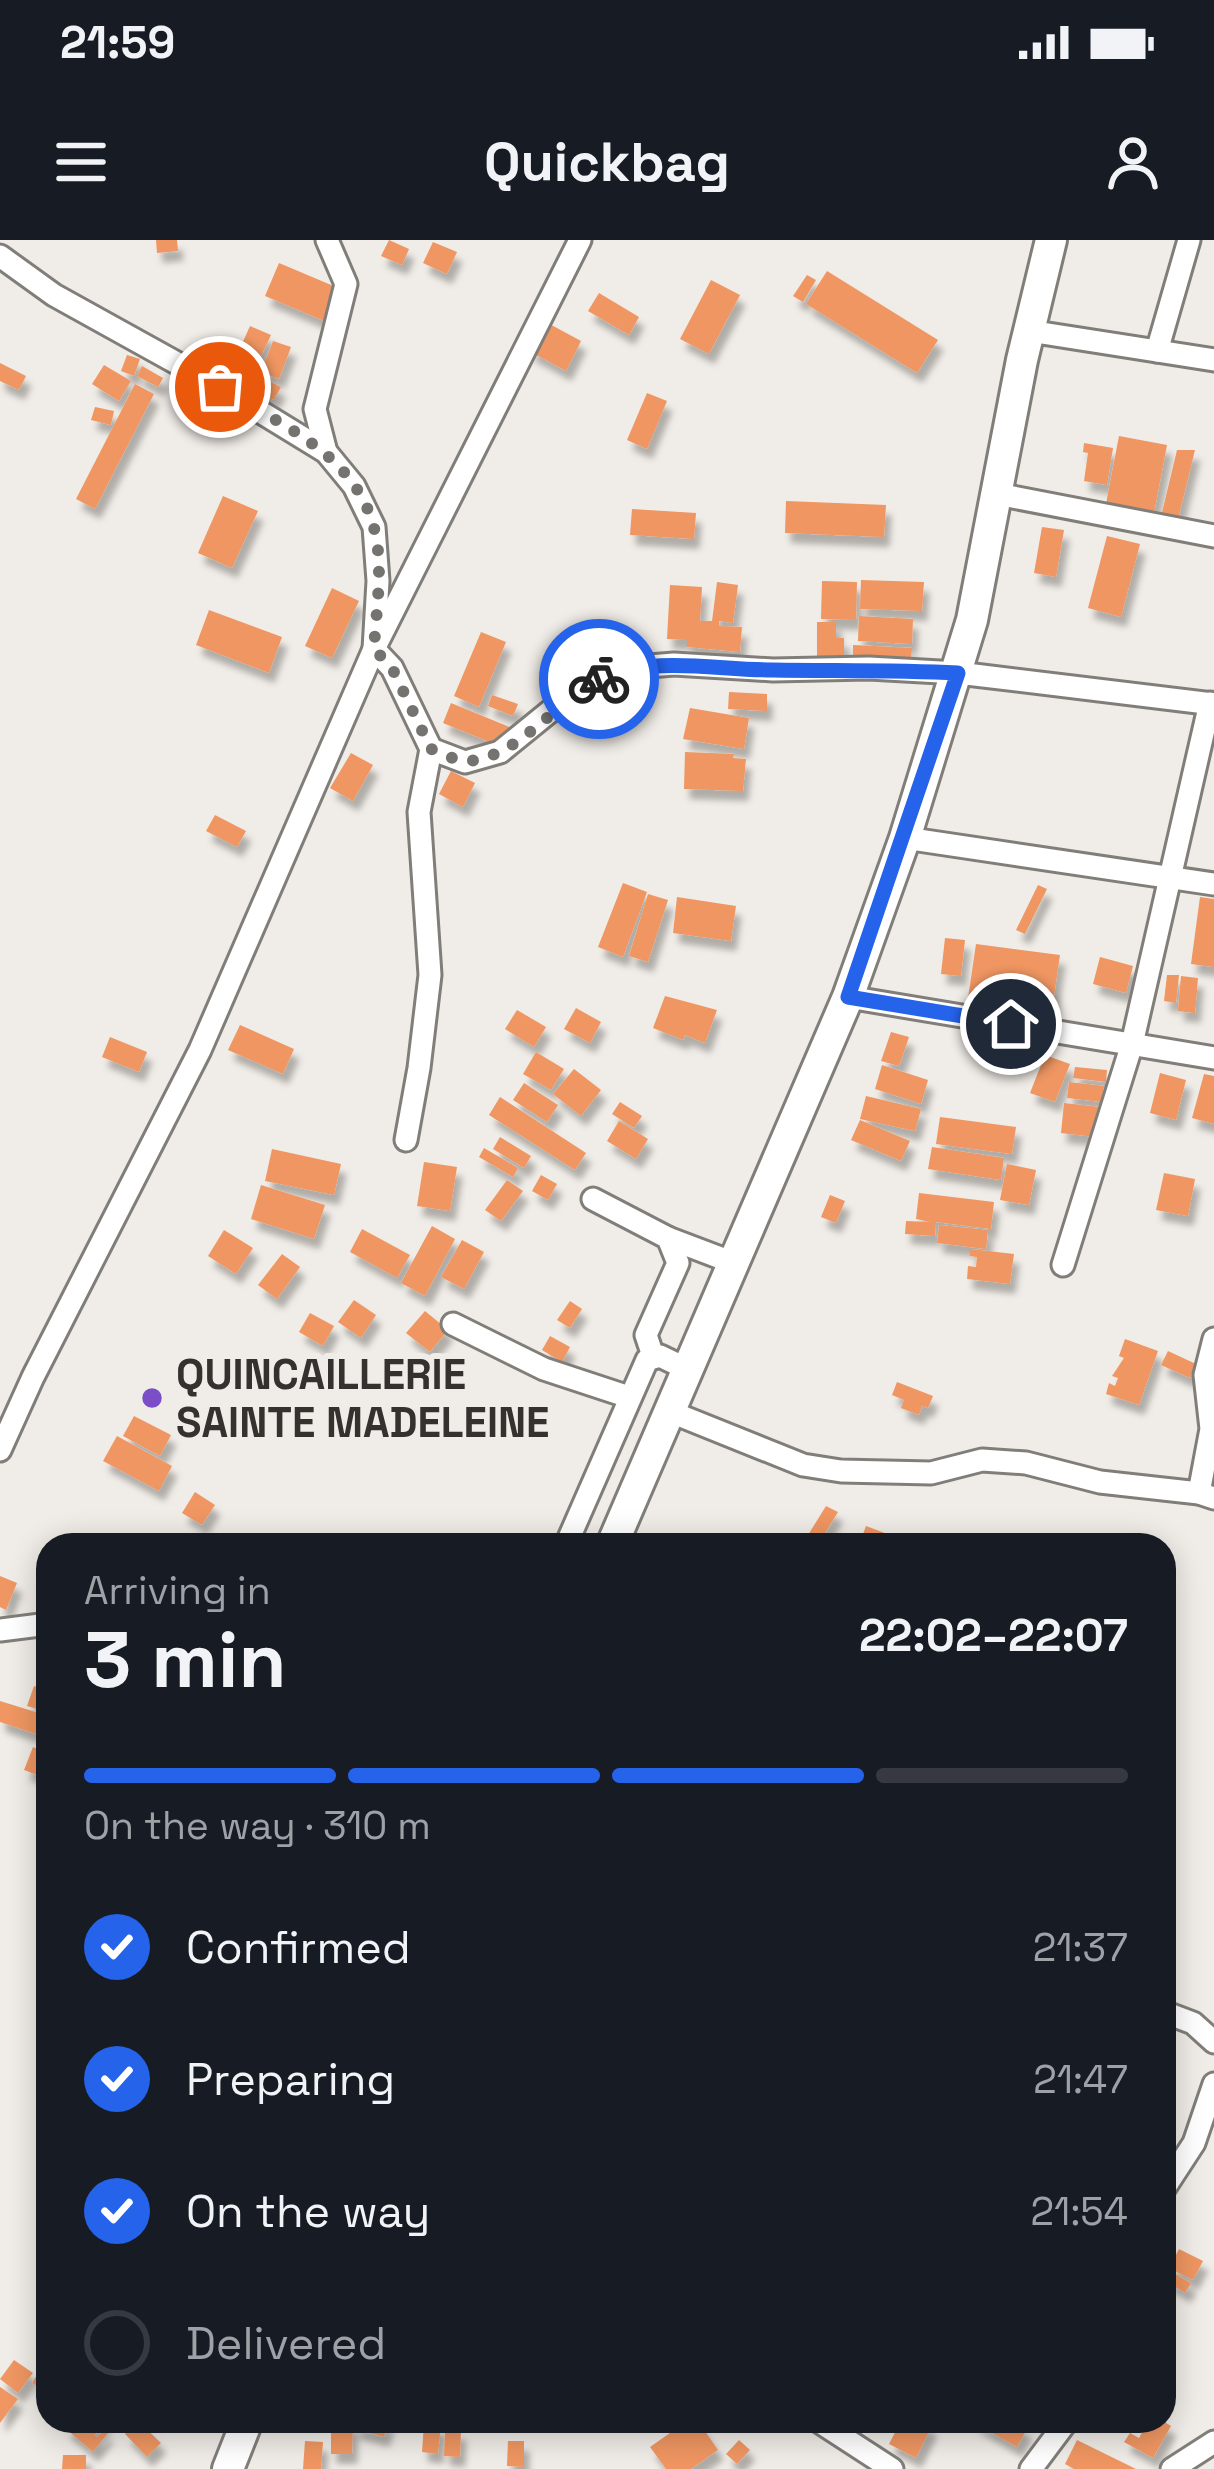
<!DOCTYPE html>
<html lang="en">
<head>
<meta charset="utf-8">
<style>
  :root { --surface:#171b24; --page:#20242c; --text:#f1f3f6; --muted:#9ea1a6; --line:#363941; --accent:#2563eb }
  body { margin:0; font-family:"Space Grotesk",sans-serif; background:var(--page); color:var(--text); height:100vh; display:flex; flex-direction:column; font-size:45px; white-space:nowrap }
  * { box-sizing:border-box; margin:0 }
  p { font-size:39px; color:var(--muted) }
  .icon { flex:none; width:66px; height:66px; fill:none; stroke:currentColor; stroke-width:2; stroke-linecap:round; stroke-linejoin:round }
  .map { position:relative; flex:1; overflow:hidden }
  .panel { position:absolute; left:36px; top:1293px; width:1140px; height:900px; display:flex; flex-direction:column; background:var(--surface); border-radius:36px; box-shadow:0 6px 30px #0003 }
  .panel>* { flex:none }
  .pin { position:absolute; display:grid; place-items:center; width:102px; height:102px; color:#fff; margin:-51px; border:6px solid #fff; border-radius:50%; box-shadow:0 3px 12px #0007 }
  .courier { position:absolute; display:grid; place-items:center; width:120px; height:120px; margin:-60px; border:9px solid #2563eb; border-radius:50%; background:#fff; color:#222; box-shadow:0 3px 15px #0007 }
  .head em { font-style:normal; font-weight:700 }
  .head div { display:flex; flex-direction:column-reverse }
  .head { display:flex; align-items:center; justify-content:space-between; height:204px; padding:0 48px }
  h1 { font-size:78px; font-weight:700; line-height:90px }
  .bar { display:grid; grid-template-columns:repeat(4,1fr); gap:18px 12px; align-content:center; height:144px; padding:0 48px }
  .bar i { height:15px; border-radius:9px; background:var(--line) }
  .bar .current { background:var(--accent) }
  .bar p { grid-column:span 4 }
  ol { padding:0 48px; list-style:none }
  li { display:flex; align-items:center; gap:36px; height:132px }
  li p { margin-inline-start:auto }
  li .icon { padding:12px; border-radius:50%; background:var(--accent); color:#fff; stroke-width:4 }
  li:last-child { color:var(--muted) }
  li i { width:66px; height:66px; border:6px solid var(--line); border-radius:50% }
  .status { display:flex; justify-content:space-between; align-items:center; height:84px; padding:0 60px; background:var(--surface); direction:ltr }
  .status svg { height:33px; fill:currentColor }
  header { display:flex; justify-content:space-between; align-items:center; height:156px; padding:0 48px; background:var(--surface); font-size:54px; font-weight:700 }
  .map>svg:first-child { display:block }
  .building { fill:#ef9662; filter:url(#shadow) }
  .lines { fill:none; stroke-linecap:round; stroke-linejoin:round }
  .street-casing { stroke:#817e79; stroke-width:27 }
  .secondary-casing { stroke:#817e79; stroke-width:36 }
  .street { stroke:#fff; stroke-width:21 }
  .secondary { stroke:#fff; stroke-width:30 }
  .done { stroke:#75736f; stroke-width:12; stroke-dasharray:0 21.6 }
  .route { stroke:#2563eb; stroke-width:15 }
  .poi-dot { fill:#7b4dc6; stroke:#f0ece7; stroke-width:4.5 }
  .labels { text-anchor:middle; stroke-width:12; stroke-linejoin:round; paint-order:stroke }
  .poi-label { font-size:42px; font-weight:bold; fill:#33322f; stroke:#f0ece7; text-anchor:start }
</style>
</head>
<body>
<div class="status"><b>21:59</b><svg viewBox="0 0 49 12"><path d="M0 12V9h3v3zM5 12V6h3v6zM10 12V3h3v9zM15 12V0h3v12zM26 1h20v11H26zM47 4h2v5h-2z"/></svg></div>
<header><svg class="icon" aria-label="menu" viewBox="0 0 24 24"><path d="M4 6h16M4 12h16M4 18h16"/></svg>Quickbag<svg class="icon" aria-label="person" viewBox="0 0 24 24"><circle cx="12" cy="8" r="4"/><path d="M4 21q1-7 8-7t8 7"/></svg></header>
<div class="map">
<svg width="1214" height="2229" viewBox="0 0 1214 2229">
  <defs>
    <filter id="shadow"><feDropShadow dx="5.5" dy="10" stdDeviation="3" flood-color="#0004"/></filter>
  </defs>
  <rect width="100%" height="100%" fill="#f0ece7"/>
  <g class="building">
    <path d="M156,0H177L178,11L157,13Z"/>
    <path d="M389,0L409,9L402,25L381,16Z"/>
    <path d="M433,2L457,12L447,34L423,23Z"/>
    <path d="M279,23L343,50L329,83L265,56Z"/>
    <path d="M827,31L938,100L917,133L806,64Z"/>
    <path d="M807,35L816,40L803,62L793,56Z"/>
    <path d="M711,40L740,55L709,114L680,99Z"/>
    <path d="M599,53L639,77L629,95L588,71Z"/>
    <path d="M544,81L581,101L566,131L529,111Z"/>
    <path d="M250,86L271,95L252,135L232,126Z"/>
    <path d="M273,101L291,107L279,139L261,132Z"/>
    <path d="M127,115L140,119L134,136L121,131Z"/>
    <path d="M0,123L26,136L19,150L0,141Z"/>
    <path d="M104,125L131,141L119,161L92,144Z"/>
    <path d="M142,126L163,138L158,147L137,136Z"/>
    <path d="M259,136L281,147L274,160L253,149Z"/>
    <path d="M135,144L154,154L95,269L76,259Z"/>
    <path d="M180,144L198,157L188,170L171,157Z"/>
    <path d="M647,153L667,161L647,209L627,200Z"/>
    <path d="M95,167L114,171L111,185L91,180Z"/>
    <path d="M1119,196L1167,205L1153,278L1105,269Z"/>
    <path d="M1084,203L1113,208L1107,245L1084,241L1088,213L1083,212Z"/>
    <path d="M1177,210H1195L1178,279L1160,281Z"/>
    <path d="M223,256L258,271L232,328L198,313Z"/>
    <path d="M786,261L886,265L884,297L785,293Z"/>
    <path d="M632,269L696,273L694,299L630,295Z"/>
    <path d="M1042,287L1064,290L1056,337L1034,333Z"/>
    <path d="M1107,296L1140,304L1121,377L1088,368Z"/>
    <path d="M861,340L924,342L922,371L860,369Z"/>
    <path d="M822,341L857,342L856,380L821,379Z"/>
    <path d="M717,342L738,345L733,383L719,381V386L742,387L740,412L687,407V400L667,399L670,345L702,347L700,381H712Z"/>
    <path d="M332,348L359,361L332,418L305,406Z"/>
    <path d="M209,370L282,397L269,433L196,405Z"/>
    <path d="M859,376L913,379L912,404L858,401Z"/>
    <path d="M817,382H836V398H844V417H817Z"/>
    <path d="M481,392L506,402L479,467L454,456Z"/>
    <path d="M853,405L912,408L911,420L853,417Z"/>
    <path d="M729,452L767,454V471L728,469Z"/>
    <path d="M492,455L518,464L513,476L488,466Z"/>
    <path d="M451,463L512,488L504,508L443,483Z"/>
    <path d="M690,468L749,478L744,509L683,499Z"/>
    <path d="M685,512L734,514L733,518L746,519L743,551L684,549Z"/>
    <path d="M351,513L373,525L353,561L330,548Z"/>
    <path d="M451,531L475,543L463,567L439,554Z"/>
    <path d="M215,575L246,591L237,607L206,591Z"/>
    <path d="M623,643L647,652L623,717L598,707Z"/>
    <path d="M1038,645L1047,649L1025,694L1016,690Z"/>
    <path d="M648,654L668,660L648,722L629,716Z"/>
    <path d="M677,657L736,666L731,701L673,693Z"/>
    <path d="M1200,657L1214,659V727L1191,724Z"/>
    <path d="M945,698L965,700L961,736L941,734Z"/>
    <path d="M976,704L1060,715L1052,769L968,758Z"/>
    <path d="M1100,717L1133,726L1126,753L1093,744Z"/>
    <path d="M1167,735H1179L1176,763L1164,761Z"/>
    <path d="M1181,736L1198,738L1195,773L1178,771Z"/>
    <path d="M665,756L717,770L705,803L685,795L683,800L653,788Z"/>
    <path d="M576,768L601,782L590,803L564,789Z"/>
    <path d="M517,770L546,787L534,807L505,789Z"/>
    <path d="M240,785L294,809L283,834L228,810Z"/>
    <path d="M891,792L909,797L899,826L881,821Z"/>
    <path d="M110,797L147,812L139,832L102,817Z"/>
    <path d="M536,812L564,829L551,850L523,834Z"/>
    <path d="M1045,815L1070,824L1055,862L1030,853Z"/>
    <path d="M882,825L928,840L921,864L875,849Z"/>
    <path d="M1075,827L1107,830L1106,842L1073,838Z"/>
    <path d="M574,829L601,850L581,876L553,854Z"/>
    <path d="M1160,833L1186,840L1176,880L1150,873Z"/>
    <path d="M1204,834L1214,836V884L1192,878Z"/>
    <path d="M1069,842L1104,846L1102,862L1067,858Z"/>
    <path d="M524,843L558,865L547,882L513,860Z"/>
    <path d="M866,856L921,869L915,891L860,879Z"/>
    <path d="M500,857L586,913L575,930L489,875Z"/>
    <path d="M620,862L642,876L634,888L612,874Z"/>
    <path d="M1064,863L1099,867L1096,897L1061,893Z"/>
    <path d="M940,877L1016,887L1012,914L936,904Z"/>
    <path d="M860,880L910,901L901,921L851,900Z"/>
    <path d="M619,881L648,899L636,919L607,901Z"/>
    <path d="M500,897L531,916L524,928L493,909Z"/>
    <path d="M932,907L1004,918L1001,940L928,929Z"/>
    <path d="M484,908L518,928L513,937L479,917Z"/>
    <path d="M272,909L341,924L334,955L265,941Z"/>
    <path d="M424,922L457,927L450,971L417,966Z"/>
    <path d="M1007,924L1036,930L1029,965L1000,960Z"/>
    <path d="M1164,933L1195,939L1188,976L1156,970Z"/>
    <path d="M541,935L557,944L548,960L532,951Z"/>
    <path d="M507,940L523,951L501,981L485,970Z"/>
    <path d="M261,945L325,965L314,999L251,979Z"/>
    <path d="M919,953L994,962L991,989L936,982L935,996L905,994L906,981L931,982L916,979Z"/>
    <path d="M830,955L845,961L836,983L821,977Z"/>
    <path d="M939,985L988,990L986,1009L937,1003Z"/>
    <path d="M432,986L455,999L425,1056L401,1043Z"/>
    <path d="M362,989L410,1015L397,1038L350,1012Z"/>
    <path d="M224,990L253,1008L236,1034L208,1016Z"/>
    <path d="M462,1000L484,1012L464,1049L441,1037Z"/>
    <path d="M970,1009L1014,1014L1010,1044L967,1039L968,1026L976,1027L977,1017L970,1016Z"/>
    <path d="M282,1014L300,1027L277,1059L258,1045Z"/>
    <path d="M354,1060L376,1075L361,1098L338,1082Z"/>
    <path d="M570,1061L582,1069L570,1088L557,1080Z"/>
    <path d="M425,1071L448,1090L430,1112L406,1093Z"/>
    <path d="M310,1073L334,1086L323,1106L299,1092Z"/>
    <path d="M550,1096L570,1107L562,1122L542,1110Z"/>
    <path d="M1125,1099L1158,1111L1139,1165L1106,1154L1109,1143L1115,1146L1118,1138L1112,1136L1124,1118L1119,1116Z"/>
    <path d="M1168,1111L1196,1124L1190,1138L1161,1125Z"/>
    <path d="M897,1142L933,1156L928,1168L922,1166L919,1175L901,1168L904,1160L892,1155Z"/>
    <path d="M134,1176L171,1195L160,1216L123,1196Z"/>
    <path d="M117,1196L172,1226L159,1251L103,1221Z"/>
    <path d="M195,1252L215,1265L202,1285L182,1273Z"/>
    <path d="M826,1266L838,1272L819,1303L808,1295Z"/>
    <path d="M866,1286L893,1296L890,1305H859Z"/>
    <path d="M0,1336L17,1343L6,1370L0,1367Z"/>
    <path d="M34,1446L48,1451V1472L27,1466Z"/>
    <path d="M0,1461L42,1474L36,1494L0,1482Z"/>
    <path d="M33,1507L48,1513L45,1538L24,1530Z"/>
    <path d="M1179,2009L1203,2021L1193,2040L1169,2028Z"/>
    <path d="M1172,2032L1191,2043L1185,2053L1166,2041Z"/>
    <path d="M48,2117V2153L32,2143Z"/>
    <path d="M14,2120L33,2133L18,2153L0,2139Z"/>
    <path d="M0,2147L18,2159L0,2183Z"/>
    <path d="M71,2181H107L95,2195L97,2197L104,2190L108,2193L93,2212L65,2188Z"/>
    <path d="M138,2181L161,2203L147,2217L125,2194Z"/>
    <path d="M356,2181H389L384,2197L354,2189Z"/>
    <path d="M687,2181H698L718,2210L691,2229H666L650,2207Z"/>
    <path d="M901,2181H923L932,2186L916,2218L889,2204Z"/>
    <path d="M971,2181H1014L1027,2189L1017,2207Z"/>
    <path d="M1140,2181H1163L1171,2186L1153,2218L1124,2202L1130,2193L1139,2198L1146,2185Z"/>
    <path d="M331,2182H353L352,2214H331Z"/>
    <path d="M424,2184L441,2185L438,2214L422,2212Z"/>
    <path d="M445,2190H461L460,2217L444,2216Z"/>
    <path d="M739,2200L750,2210L737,2224L726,2214Z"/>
    <path d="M1077,2200L1136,2229H1074L1065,2224Z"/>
    <path d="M305,2201L323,2202L321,2229H303Z"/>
    <path d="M508,2201H524V2227L507,2226Z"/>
    <path d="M63,2215H86V2229H62Z"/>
  </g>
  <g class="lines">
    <g class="street-casing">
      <g id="street">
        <path d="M0,16L54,55L220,147L326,212L354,246L374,287L378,341L374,409L392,428L431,509L419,572L430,735L419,828L406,900"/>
        <path d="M1029,91L1214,120"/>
        <path d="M1157,111L1189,0"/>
        <path d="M326,212L315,169L346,44L327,0"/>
        <path d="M997,254L1214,296"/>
        <path d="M431,509L465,522L500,512L575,451L637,427L674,424L773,430L869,428L958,433L1214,464"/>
        <path d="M905,598L1214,644"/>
        <path d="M848,757L1214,818"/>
        <path d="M593,959L668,998L678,1023L646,1095L653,1116"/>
        <path d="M668,998L734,1023"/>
        <path d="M1063,1025L1132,804L1210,463"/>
        <path d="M453,1084L544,1129L629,1157"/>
        <path d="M671,1172L803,1225L841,1231L931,1233L982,1220L1026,1223L1100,1242L1199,1253L1214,1258"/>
        <path d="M0,1210L33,1137L200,810L374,409L580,0"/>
        <path d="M1199,1253L1211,1189L1205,1135L1214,1099"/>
        <path d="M566,1305L647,1120L660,1116L689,1130"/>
        <path d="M0,1390L48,1384"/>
        <path d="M1164,1772L1193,1783L1214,1802"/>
        <path d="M1164,1949L1194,1903L1214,1844"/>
        <path d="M818,2181L892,2229"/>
        <path d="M1031,2229L1067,2181"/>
        <path d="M1172,2229L1214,2202"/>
      </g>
    </g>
    <g class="secondary-casing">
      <g id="secondary">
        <path d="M612,1305L848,757L905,598L972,380L1022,120L1051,0"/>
        <path d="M228,2229L247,2181"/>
      </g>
    </g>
    <use href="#street" class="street"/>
    <use href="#secondary" class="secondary"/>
  </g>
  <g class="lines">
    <path class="done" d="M220,147C278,184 355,213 374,288C384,325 376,371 374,409L392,428L431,509C442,513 457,522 468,521C519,517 556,461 599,439"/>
    <path class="route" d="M599,439C655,415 714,430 773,430C835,431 896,430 958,433L848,757L1011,784"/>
  </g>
  <circle class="poi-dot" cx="152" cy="1158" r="12"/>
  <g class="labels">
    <g class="poi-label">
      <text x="176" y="1149">QUINCAILLERIE<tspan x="176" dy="48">SAINTE MADELEINE</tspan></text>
    </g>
  </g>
</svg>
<div class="pin" style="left:220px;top:147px;background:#ea580c"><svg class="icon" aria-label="bag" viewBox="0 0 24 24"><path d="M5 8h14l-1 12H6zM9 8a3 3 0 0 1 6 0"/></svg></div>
<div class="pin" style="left:1011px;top:784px;background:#1f2937"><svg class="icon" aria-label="home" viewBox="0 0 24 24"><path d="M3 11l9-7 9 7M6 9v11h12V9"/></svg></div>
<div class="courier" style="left:599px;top:439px"><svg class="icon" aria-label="bike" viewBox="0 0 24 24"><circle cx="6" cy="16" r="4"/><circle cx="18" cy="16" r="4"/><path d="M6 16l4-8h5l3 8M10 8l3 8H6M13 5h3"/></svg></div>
<section class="panel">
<div class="head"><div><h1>3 min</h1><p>Arriving in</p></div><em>22:02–22:07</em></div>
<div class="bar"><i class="current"></i><i class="current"></i><i class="current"></i><i></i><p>On the way · 310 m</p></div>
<ol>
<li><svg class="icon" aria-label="check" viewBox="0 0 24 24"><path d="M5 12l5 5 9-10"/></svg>Confirmed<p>21:37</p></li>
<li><svg class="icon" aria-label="check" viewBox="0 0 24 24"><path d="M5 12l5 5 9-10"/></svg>Preparing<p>21:47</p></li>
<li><svg class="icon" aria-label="check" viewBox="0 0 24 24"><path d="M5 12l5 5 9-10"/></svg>On the way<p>21:54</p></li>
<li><i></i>Delivered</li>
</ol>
</section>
</div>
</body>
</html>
